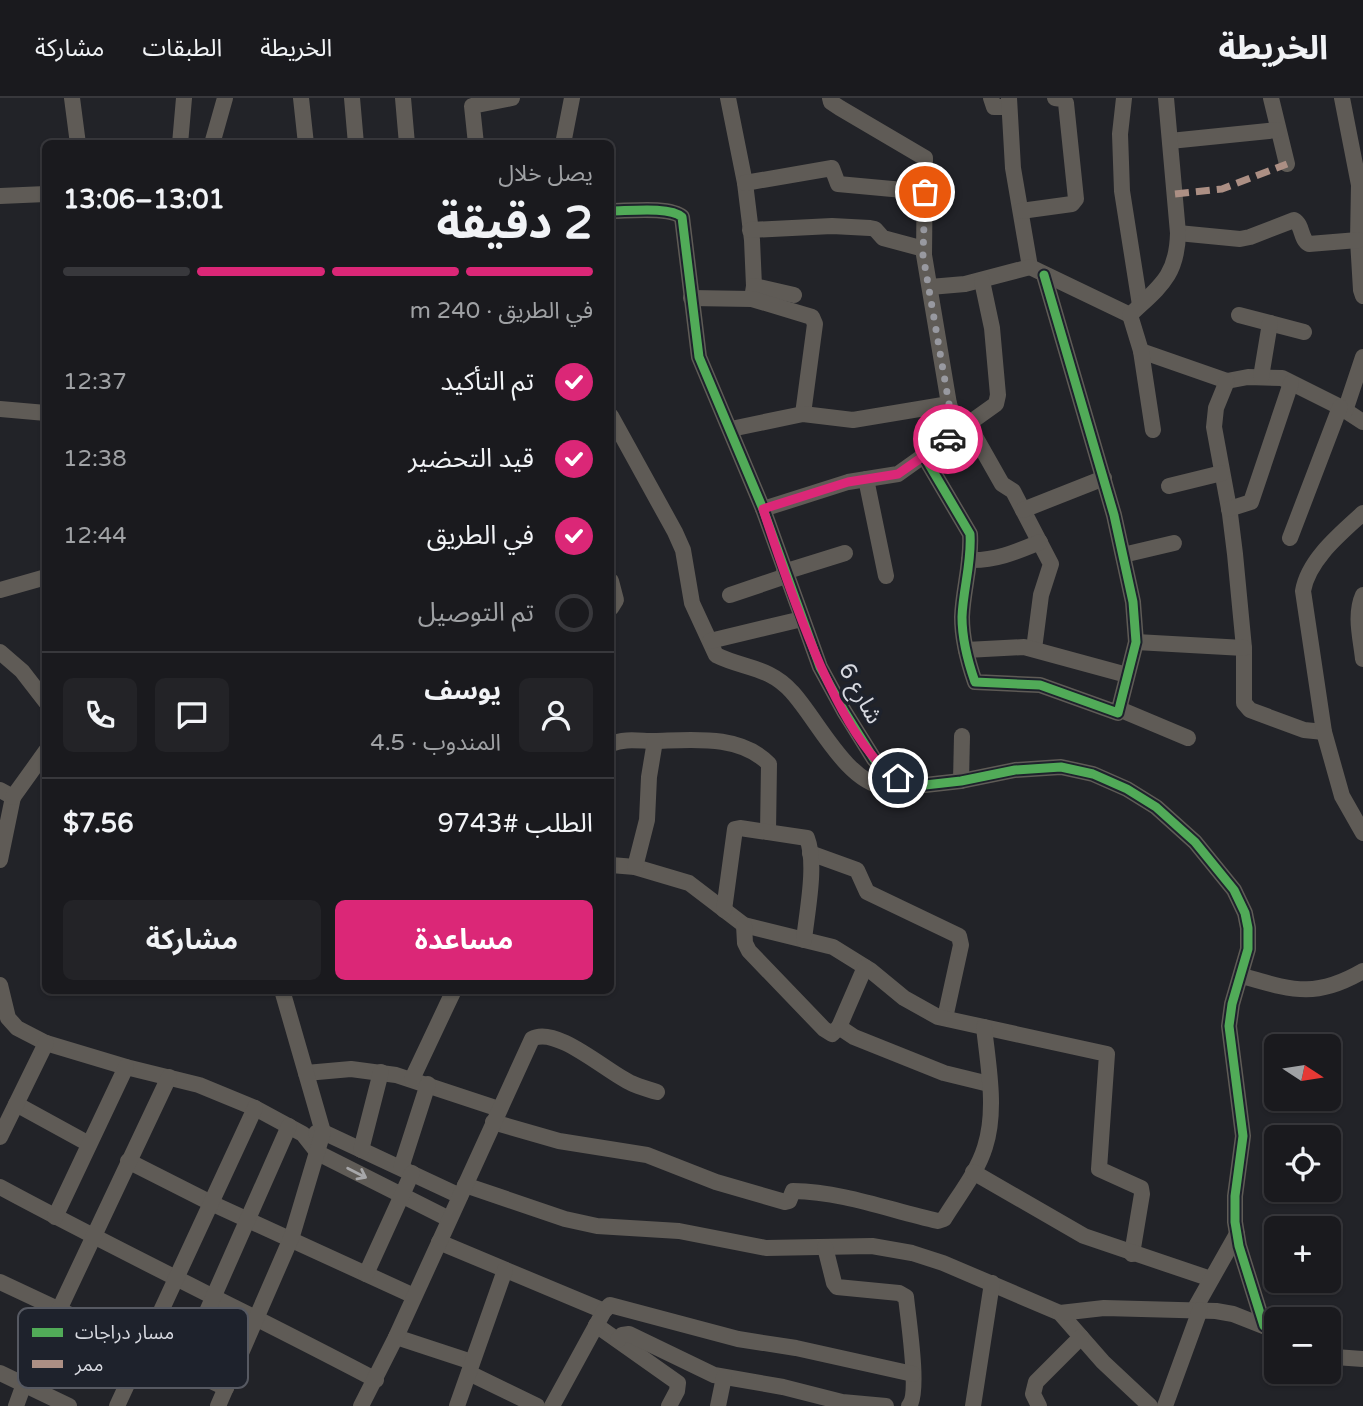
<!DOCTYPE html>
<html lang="ar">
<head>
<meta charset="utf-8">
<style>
  :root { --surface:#1a1a1e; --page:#232327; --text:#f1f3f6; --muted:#9fa1a4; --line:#38383c; --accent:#db2777 }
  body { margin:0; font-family:"Varela Round","Noto Sans Arabic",sans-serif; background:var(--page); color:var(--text); direction:rtl; height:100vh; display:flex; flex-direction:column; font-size:26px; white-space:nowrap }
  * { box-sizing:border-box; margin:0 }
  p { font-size:23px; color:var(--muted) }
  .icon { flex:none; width:38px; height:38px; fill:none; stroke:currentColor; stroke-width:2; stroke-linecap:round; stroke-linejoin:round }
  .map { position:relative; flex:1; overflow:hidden; direction:ltr }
  .details { position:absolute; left:42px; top:42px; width:572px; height:854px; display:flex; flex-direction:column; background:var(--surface); border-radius:10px; box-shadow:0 2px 5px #0004,0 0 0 2px var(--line); direction:rtl }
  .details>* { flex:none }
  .needle { width:46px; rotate:102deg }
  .fabs { position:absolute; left:1264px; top:936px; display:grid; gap:14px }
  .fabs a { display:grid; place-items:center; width:77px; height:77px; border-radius:10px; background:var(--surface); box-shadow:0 2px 5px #0004,0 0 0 2px var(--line); font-size:35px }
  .pin { position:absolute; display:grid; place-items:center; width:60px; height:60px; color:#fff; margin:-30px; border:4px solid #fff; border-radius:50%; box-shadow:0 2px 7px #0007 }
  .courier { position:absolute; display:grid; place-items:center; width:70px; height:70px; margin:-35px; border:5px solid #db2777; border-radius:50%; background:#fff; color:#222; box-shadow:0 2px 9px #0007 }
  .headline em { font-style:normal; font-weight:700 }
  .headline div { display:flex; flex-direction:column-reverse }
  .headline { display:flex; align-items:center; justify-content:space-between; height:119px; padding:0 21px }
  h1 { font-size:46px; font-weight:700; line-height:52px }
  .bar { display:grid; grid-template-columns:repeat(4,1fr); gap:10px 7px; align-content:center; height:84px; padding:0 21px }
  .bar i { height:9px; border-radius:5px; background:var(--line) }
  .bar .selected { background:var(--accent) }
  .bar p { grid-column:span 4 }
  .line { display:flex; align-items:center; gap:18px; padding:0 21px; border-top:2px solid var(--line) }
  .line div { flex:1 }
  .round { display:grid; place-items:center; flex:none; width:74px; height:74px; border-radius:10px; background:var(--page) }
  ol { padding:0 21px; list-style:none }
  li { display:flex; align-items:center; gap:21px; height:77px }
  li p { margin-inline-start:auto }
  li .icon { padding:7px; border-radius:50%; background:var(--accent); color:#fff; stroke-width:4 }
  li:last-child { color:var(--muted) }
  li i { width:38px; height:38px; border:4px solid var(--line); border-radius:50% }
  .action { display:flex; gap:14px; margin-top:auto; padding:14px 21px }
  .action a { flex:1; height:80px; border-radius:10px; background:var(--accent); color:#fff; font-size:28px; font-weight:700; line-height:80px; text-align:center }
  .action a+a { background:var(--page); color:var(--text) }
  header { display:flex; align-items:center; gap:42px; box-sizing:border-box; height:98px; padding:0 35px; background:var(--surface); border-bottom:2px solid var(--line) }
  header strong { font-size:33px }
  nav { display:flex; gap:38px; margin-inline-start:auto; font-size:24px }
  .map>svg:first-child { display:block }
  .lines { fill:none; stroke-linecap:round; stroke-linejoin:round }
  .minor { stroke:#5f5b56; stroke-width:16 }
  .quiet { stroke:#ac8f84; stroke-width:7; stroke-dasharray:14 7; stroke-linecap:butt }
  .cycleway-casing { stroke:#1e222c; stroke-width:13 }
  .cycleway { stroke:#51ab58; stroke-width:9 }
  .oneway { stroke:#a7a7a9 }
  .done { stroke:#9899a0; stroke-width:7; stroke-dasharray:0 12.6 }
  .route { stroke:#db2777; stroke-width:9 }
  .labels { text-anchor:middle; stroke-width:7; stroke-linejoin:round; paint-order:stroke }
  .street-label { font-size:23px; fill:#d7d9e0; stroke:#1e222c }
  .key { fill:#1e222c; stroke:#565962; stroke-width:2 }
  .key-label { font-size:19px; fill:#d7d9e0 }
</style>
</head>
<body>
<header>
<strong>الخريطة</strong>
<nav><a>الخريطة</a><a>الطبقات</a><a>مشاركة</a></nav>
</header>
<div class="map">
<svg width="1363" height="1308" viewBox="0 0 1363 1308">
  <rect width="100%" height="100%" fill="#222328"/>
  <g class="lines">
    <g class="minor">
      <path d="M72,0L78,46"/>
      <path d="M301,0L306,46"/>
      <path d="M352,0L356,46"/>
      <path d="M403,0L407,46"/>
      <path d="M728,0L745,85L752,142L754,188L752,201"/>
      <path d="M830,0L831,4L840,10L925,60L924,157L949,306L958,334"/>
      <path d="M991,0L994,9H1008"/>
      <path d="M1009,0L1013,70L1030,169"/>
      <path d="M1124,0L1120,36L1122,93L1140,207"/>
      <path d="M1271,0L1287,66"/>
      <path d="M1342,0L1359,87L1358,142L1361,192L1363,198"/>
      <path d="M1170,43L1278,32"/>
      <path d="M180,46L184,0"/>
      <path d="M212,46L225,0"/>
      <path d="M476,46L472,8L512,0"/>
      <path d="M563,46L572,0"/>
      <path d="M745,85L832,70L838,86L925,94"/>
      <path d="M0,98L46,96"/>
      <path d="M611,113C628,113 670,108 682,119L699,259L763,411L820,569L844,613L874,661L885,672L898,679L909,685L925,687L961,683L1015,672L1061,669L1093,676L1127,691L1156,709L1195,744L1234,792L1245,815L1248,830V851L1232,906L1229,928L1243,1038L1235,1098V1124L1239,1148L1264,1228"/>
      <path d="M1021,113L1072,106L1076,101L1066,5L1062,1L1055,0"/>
      <path d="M750,132L832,128L870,130L875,131L883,140L924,151"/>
      <path d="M1178,135L1240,141L1250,139L1294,122C1303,127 1300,141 1309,146L1358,142"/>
      <path d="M754,188L794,197"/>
      <path d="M930,189L965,186L1030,169L1130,217"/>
      <path d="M691,200L752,201L812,219L815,226L803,316"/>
      <path d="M1239,217L1304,234"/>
      <path d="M1141,253L1227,283L1248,279L1282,280L1340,309L1363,324"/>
      <path d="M1261,279L1270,225"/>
      <path d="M1227,283L1216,310L1214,329L1230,416L1235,456L1244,550V605L1250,612L1304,632L1324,634"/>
      <path d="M0,311L46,315"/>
      <path d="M1345,313L1363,259"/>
      <path d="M611,318L675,434L683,452L692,505L716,557C744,571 769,568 792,594C817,621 846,684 885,689L898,679"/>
      <path d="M968,326L1002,386L1013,393L1051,466L1041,497L1034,551"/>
      <path d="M731,331L803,316L853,322L949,306"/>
      <path d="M1153,332L1141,253L1130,217C1159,189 1177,179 1178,135L1166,0"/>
      <path d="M924,358L970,436C972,464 963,491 962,519C962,541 968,564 975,584L1040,587L1118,615L1136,544L1133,504L1114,417L1044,177"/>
      <path d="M866,381L886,478"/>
      <path d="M1169,388L1222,375"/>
      <path d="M763,411L848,384L898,376L996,306L998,297L992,230L982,183"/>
      <path d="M1229,411L1251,404L1291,285"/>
      <path d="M1023,412L1104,380"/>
      <path d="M1363,415C1340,436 1308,462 1303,493L1324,634L1342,698L1363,735"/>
      <path d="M1290,440L1340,309"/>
      <path d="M1123,457L1174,445"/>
      <path d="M969,462C995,463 1016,454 1040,444"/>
      <path d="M784,474L845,455"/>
      <path d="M611,483L616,502L611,510"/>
      <path d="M0,492L46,479"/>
      <path d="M730,497L786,478"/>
      <path d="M1363,497C1354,517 1361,541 1363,561"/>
      <path d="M710,543L802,521"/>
      <path d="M1136,544L1244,550"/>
      <path d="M966,552L1024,549L1127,577"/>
      <path d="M0,554L22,573L46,604"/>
      <path d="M1119,611L1188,640"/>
      <path d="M611,646C624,640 640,643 654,643C692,642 740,636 769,666L768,734"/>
      <path d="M961,683L962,638"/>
      <path d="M0,692L13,699L0,762"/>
      <path d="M13,699L46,653"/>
      <path d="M810,755L857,772L867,794L959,838L961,847L945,920"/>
      <path d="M611,767L635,769L689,785L744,827L833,849L870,872L904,900L938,919L1107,956L1099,1071L1141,1090L1142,1096L1132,1156"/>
      <path d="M635,769L647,722L649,679L655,643"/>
      <path d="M724,812L735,731L740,730L807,740C817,766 807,813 804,842"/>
      <path d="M744,827L745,845L749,853L824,931L832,936L839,929"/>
      <path d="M865,869L839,929L854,939L944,975L989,986"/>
      <path d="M1242,878C1292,892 1315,901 1363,873"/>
      <path d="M0,887L8,920L17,930L46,945L126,969L199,987L255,1010L303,1036L318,1055L449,1121"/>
      <path d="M306,975L351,971L396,977L499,1011"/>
      <path d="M412,981L454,892"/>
      <path d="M16,1006L89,1046"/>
      <path d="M493,1024L559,1043L647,1057L716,1084L785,1104L789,1103L793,1093C844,1094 889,1112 938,1123L944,1121C958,1098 977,1075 985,1049C997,1012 988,967 984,929"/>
      <path d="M316,1035L323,1034L460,1098"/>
      <path d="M0,1039L46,945"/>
      <path d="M361,1052L381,974"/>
      <path d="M128,1063L211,1105L414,1198"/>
      <path d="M401,1070L428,986"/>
      <path d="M973,1074L1084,1138L1211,1181"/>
      <path d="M465,1087L565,1121L597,1128L679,1133L766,1150L872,1148L912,1155L943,1165L1060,1215L1103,1264L1150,1308"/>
      <path d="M0,1089C124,1156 251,1216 376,1282"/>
      <path d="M55,1119L126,969"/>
      <path d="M439,1144L604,1213"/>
      <path d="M825,1149L834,1185L837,1189L899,1195L906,1199C908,1219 920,1296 909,1308"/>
      <path d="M366,1176L412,1075"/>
      <path d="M0,1184L226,1290"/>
      <path d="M1194,1212L1237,1136"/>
      <path d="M1060,1215L1104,1210L1216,1213L1233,1216L1276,1233"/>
      <path d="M596,1227L678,1285L677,1293L669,1308"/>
      <path d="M396,1239L472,1264"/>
      <path d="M618,1242L622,1237L629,1236L714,1277L783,1289L842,1304L886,1308"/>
      <path d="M1328,1256L1335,1259L1363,1261"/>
      <path d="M182,1270L289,1028"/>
      <path d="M0,1275L69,1308"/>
      <path d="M469,1275L537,1308"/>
      <path d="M16,1308L24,1286L169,979"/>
      <path d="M117,1308L255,1010"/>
      <path d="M218,1308L292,1138L323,1034L282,892"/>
      <path d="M361,1308L396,1239L532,941C556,927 608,975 631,985C639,989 648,991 657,994"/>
      <path d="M457,1308L505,1172"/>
      <path d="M552,1308L604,1213L610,1207L738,1241L796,1250L913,1276"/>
      <path d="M718,1308L724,1279"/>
      <path d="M973,1308L992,1185"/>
      <path d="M1039,1308L1033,1296L1036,1284L1081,1239"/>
      <path d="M1165,1308L1200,1212"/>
    </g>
    <path class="quiet" d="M1175,96L1222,91L1287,66"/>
    <g class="cycleway-casing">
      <g id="cycleway">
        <path d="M611,113C628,113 670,108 682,119L699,259L763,411L820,569L844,613L874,661L885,672L898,679L909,685L925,687L961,683L1015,672L1061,669L1093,676L1127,691L1156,709L1195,744L1234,792L1245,815L1248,830V851L1232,906L1229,928L1243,1038L1235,1098V1124L1239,1148L1264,1228"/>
        <path d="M924,358L970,436C972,464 963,491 962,519C962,541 968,564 975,584L1040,587L1118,615L1136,544L1133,504L1114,417L1044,177"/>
      </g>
    </g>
    <use href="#cycleway" class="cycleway"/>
  </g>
  <defs><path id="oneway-shaft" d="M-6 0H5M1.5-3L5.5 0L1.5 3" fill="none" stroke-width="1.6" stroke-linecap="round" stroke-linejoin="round" transform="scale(1.75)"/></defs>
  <use class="oneway" href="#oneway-shaft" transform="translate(357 1075) rotate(27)"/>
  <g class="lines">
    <path class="done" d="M925,94L923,157L949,306L958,334L948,341"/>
    <path class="route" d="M898,680C838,647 785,477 763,411L848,384L898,376L948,341"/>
  </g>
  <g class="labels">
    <g class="street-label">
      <text transform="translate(861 595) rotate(61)" y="8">شارع 6</text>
    </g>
  </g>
  <rect x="18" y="1210" width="230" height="80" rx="10" class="key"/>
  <rect x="32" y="1230" width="31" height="9" fill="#51ab58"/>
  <rect x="32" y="1262" width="31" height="8" fill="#ac8f84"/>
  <g class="key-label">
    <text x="75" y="1241">مسار دراجات</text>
    <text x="75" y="1273">ممر</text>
  </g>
</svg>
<div class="fabs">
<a><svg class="needle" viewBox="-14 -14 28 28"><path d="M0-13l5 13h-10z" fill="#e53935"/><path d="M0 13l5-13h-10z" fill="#9fa1a4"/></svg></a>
<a><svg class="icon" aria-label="locate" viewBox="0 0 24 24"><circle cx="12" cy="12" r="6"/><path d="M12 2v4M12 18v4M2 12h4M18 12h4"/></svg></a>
<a>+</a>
<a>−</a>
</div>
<div class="pin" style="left:925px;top:94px;background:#ea580c"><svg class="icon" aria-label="bag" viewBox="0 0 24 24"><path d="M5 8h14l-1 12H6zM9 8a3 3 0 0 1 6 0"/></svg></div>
<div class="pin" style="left:898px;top:680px;background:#1f2937"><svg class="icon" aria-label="home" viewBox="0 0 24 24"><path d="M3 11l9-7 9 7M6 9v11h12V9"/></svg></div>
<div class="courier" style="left:948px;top:341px"><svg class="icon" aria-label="car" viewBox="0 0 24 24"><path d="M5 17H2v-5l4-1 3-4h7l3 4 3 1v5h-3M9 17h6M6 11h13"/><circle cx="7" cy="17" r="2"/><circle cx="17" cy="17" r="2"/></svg></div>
<section class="details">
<div class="headline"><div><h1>2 دقيقة</h1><p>يصل خلال</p></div><em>13:01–13:06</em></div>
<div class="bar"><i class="selected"></i><i class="selected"></i><i class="selected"></i><i></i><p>في الطريق · 240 m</p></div>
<ol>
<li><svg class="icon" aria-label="check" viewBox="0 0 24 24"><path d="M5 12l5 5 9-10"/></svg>تم التأكيد<p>12:37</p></li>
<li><svg class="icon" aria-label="check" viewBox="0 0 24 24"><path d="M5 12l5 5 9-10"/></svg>قيد التحضير<p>12:38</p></li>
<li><svg class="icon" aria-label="check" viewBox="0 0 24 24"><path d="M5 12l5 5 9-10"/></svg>في الطريق<p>12:44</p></li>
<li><i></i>تم التوصيل</li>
</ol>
<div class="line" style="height:126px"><a class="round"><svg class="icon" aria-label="person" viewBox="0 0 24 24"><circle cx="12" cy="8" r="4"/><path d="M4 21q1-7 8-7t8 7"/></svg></a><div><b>يوسف</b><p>المندوب · 4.5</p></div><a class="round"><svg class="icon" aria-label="chat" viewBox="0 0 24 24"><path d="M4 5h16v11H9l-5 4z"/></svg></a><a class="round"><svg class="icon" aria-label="phone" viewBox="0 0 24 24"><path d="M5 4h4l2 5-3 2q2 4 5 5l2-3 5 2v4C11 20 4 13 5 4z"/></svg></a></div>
<div class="line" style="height:91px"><div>الطلب #9743</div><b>$7.56</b></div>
<div class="action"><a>مساعدة</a><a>مشاركة</a></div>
</section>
</div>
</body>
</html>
